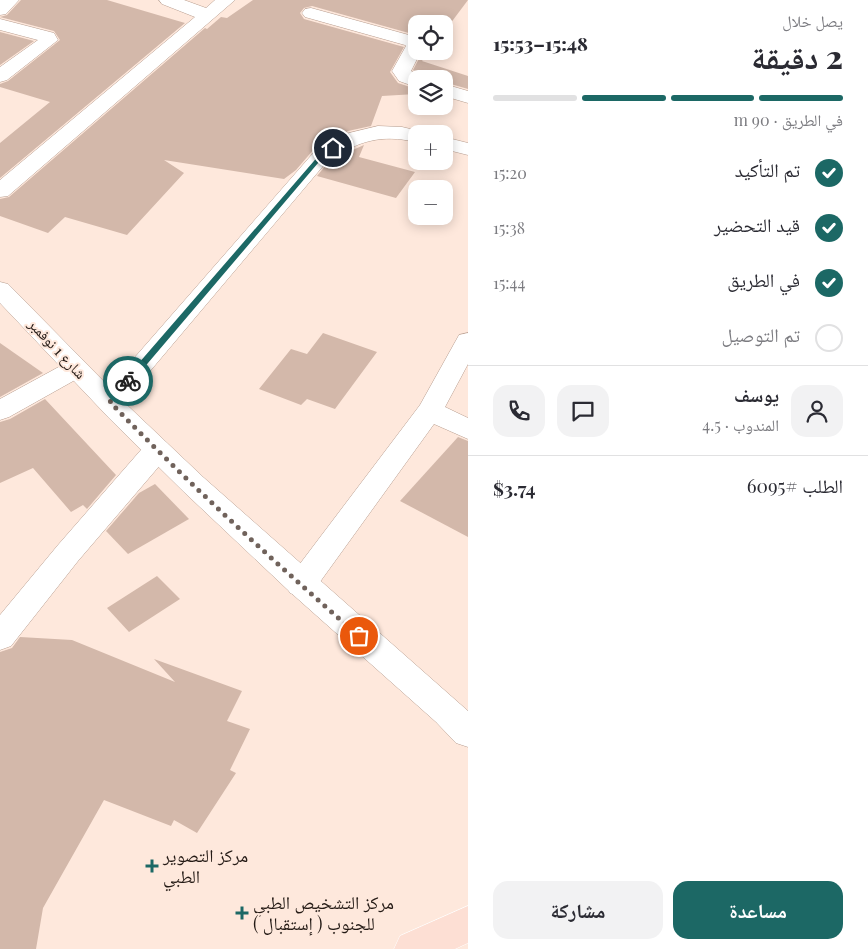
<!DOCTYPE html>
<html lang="ar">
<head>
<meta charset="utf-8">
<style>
  :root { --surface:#fff; --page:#f2f2f3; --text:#2b2b33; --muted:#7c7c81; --line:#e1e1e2; --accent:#1c6865 }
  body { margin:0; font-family:"Playfair Display","Noto Naskh Arabic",serif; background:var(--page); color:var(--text); direction:rtl; height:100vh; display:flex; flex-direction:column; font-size:19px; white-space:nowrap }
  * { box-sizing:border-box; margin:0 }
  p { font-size:16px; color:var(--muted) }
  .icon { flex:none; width:28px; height:28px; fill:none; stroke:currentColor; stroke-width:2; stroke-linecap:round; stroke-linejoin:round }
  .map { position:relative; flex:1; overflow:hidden; direction:ltr }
  .sheet { display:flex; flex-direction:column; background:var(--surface); width:400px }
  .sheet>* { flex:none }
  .buttons { position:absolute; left:408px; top:15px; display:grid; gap:10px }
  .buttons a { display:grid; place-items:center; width:45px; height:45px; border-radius:10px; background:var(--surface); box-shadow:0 2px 12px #0003; font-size:25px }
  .pin { position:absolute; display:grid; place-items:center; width:42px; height:42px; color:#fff; margin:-21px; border:2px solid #fff; border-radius:50%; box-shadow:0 1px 5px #0007 }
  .courier { position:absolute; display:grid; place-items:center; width:50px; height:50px; margin:-25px; border:4px solid #1c6865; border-radius:50%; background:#fff; color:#222; box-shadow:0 1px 6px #0007 }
  .headline em { font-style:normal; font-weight:800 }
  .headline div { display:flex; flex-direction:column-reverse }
  .headline { display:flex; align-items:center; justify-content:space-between; height:85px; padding:0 25px }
  h1 { font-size:32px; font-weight:800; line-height:38px }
  .bar { display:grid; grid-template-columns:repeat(4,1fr); gap:8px 5px; align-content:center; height:60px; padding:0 25px }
  .bar i { height:6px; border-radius:4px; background:var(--line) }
  .bar .current { background:var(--accent) }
  .bar p { grid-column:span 4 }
  .line { display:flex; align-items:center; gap:12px; padding:0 25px; border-top:1px solid var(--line) }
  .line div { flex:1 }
  .round { display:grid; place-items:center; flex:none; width:52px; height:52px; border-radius:15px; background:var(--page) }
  ol { padding:0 25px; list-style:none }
  li { display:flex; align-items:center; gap:15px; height:55px }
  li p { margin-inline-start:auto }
  li .icon { padding:5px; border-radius:50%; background:var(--accent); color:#fff; stroke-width:4 }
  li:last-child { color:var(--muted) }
  li i { width:28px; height:28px; border:2px solid var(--line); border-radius:50% }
  .button { display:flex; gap:10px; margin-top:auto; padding:10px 25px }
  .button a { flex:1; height:58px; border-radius:15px; background:var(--accent); color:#fff; font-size:20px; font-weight:800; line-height:58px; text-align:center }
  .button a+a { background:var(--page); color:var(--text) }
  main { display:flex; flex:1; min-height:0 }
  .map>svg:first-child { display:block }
  .building { fill:#d3b8aa }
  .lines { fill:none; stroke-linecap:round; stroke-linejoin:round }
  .minor-casing { stroke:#b79d8f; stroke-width:1 }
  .secondary-casing { stroke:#b79d8f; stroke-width:1 }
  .primary-casing { stroke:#fff; stroke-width:1 }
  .minor { fill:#fff; fill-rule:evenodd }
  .secondary { fill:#fff; fill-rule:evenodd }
  .primary { fill:#fddfd4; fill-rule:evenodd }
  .route { fill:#1c6865 }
  .done { stroke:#70625b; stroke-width:5; stroke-dasharray:0 9 }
  .poi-dot { fill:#1c6865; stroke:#fee8dc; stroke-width:2 }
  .labels { text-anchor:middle; stroke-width:4; stroke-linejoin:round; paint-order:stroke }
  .street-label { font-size:15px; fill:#241a15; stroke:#fee8dc }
  .near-poi-label { font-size:18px; fill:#241a15; stroke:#fee8dc; text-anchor:start }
</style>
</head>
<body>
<main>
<section class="sheet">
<div class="headline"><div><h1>2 دقيقة</h1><p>يصل خلال</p></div><em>15:48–15:53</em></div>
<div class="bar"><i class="current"></i><i class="current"></i><i class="current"></i><i></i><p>في الطريق · 90 m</p></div>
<ol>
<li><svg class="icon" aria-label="check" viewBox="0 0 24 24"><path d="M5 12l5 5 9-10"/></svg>تم التأكيد<p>15:20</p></li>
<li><svg class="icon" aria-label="check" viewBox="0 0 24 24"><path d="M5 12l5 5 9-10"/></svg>قيد التحضير<p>15:38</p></li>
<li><svg class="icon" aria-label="check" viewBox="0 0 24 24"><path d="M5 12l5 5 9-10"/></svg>في الطريق<p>15:44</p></li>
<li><i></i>تم التوصيل</li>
</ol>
<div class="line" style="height:90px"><a class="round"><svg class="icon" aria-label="person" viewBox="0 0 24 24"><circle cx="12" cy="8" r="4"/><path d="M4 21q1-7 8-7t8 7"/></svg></a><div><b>يوسف</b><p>المندوب · 4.5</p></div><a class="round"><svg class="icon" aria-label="chat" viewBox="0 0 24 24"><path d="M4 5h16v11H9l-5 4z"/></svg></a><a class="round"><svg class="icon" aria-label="phone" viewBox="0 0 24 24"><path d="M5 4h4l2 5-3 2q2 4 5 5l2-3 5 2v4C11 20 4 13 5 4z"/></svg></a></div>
<div class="line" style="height:65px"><div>الطلب #6095</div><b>$3.74</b></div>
<div class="button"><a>مساعدة</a><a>مشاركة</a></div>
</section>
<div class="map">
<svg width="468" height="949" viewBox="0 0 468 949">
  <rect width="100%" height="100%" fill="#fee8dc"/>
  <g class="building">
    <path d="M21,0H107L185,23L0,178V143L50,102L0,87V84L8,81L60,40L54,31L0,17L7,15Z"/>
    <path d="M253,0H468L444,32V24H416V35L312,6L304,8L300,13L304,19L404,47L390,72L398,83L416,89V94L382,96L371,126L348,131L314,149L296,170L284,179L164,160L184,173L127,235L65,217L48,233L0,216V199L9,197L205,28L207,29L221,17L227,18Z"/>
    <path d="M0,32L34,41L0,65Z"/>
    <path d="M423,51H429L422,61L468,76V89L444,82V79H426L413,70Z"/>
    <path d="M364,145L359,157L415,172L396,198L317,176L330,160Z"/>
    <path d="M323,333L377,352L335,409L307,399L301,405L259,389L291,349L307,354Z"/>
    <path d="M0,343L43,373L0,397Z"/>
    <path d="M45,399L116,475L87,509L83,505L71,512L33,468L0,483V422L10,419Z"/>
    <path d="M458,437L468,441V537L400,501Z"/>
    <path d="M155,484L189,519L128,554L106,531L139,493Z"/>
    <path d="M157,576L180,599L129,632L107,608Z"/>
    <path d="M20,637L72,640L175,682L154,659L242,691L227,721L250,729L230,770L236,773L197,833L174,820L171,826L104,800L43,908L36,949H0V652L12,648Z"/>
  </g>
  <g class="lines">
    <g class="minor-casing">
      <g id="minor">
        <path d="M0,0H19L6,14L0,15Z"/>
        <path d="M159,0H184L206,8L215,0H235L8,196L0,197V180L195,17L162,4Z"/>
        <path d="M311,8L416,37V51H421L411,71L424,79H416V87L399,81L392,71L406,46L405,45L305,17L302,13L305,9Z"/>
        <path d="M0,19L54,33L58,40L7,80L0,82V67L38,40L0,30Z"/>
        <path d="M444,84L468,91V103L444,96Z"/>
        <path d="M378,126L402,127L423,132L425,134H416V142C380,134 361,141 329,159L119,408L110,411L101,408L97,402L101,396L315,151L349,133Z"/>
        <path d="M444,137L468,143V155L444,149Z"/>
        <path d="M468,333V364L445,407L468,418V439L434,424L312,593L301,597L290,593L286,585L290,577L420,405L459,335Z"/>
        <path d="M75,361L84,363L88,369L84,375L9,417L0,420V399L66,363Z"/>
        <path d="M157,440L167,443L170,450L167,457L78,561L11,646L0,650V615L58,545L147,443Z"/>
      </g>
    </g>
    <g class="secondary-casing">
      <path id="secondary" d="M0,282L8,284L127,405L203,477L468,711V747L456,743L436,722L290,592L184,492L109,418L0,303Z"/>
    </g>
    <g class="primary-casing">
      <path id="primary" d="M468,906V943L455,949H394L400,936Z"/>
    </g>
    <use href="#minor" class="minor"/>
    <use href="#secondary" class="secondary"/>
    <use href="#primary" class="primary"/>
  </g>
  <path class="route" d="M331,147L336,148L324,156L131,383H125V379L320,154Z"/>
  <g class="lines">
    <path class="done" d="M128,381L110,402C189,484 273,561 359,636"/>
  </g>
  <g class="poi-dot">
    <path d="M149.5 858.5h5v5h5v5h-5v5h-5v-5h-5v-5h5z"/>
    <path d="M239.5 905.5h5v5h5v5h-5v5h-5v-5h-5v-5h5z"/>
  </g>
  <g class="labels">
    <g class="street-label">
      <text transform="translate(57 349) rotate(47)" y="5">شارع 1 نوفمبر</text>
    </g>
    <g class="near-poi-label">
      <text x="163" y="862">مركز التصوير<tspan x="163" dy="21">الطبي</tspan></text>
      <text x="253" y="909">مركز التشخيص الطبي<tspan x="253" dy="21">للجنوب ( إستقبال )</tspan></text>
    </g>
  </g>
</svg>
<div class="buttons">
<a><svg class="icon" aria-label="locate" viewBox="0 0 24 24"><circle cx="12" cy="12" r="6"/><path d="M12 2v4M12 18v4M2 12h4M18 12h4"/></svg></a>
<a><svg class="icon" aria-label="layers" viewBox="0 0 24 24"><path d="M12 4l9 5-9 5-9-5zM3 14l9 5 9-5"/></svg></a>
<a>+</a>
<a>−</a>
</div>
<div class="pin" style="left:359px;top:636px;background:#ea580c"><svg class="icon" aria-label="bag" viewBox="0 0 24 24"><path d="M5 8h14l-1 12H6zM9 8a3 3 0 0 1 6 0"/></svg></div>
<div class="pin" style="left:333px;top:148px;background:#1f2937"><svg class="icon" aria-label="home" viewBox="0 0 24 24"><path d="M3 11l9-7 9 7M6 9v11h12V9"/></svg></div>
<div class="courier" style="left:128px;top:381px"><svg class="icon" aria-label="bike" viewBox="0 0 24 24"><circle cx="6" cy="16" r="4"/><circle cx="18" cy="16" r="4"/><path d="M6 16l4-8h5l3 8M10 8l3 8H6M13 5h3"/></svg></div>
</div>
</main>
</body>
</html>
